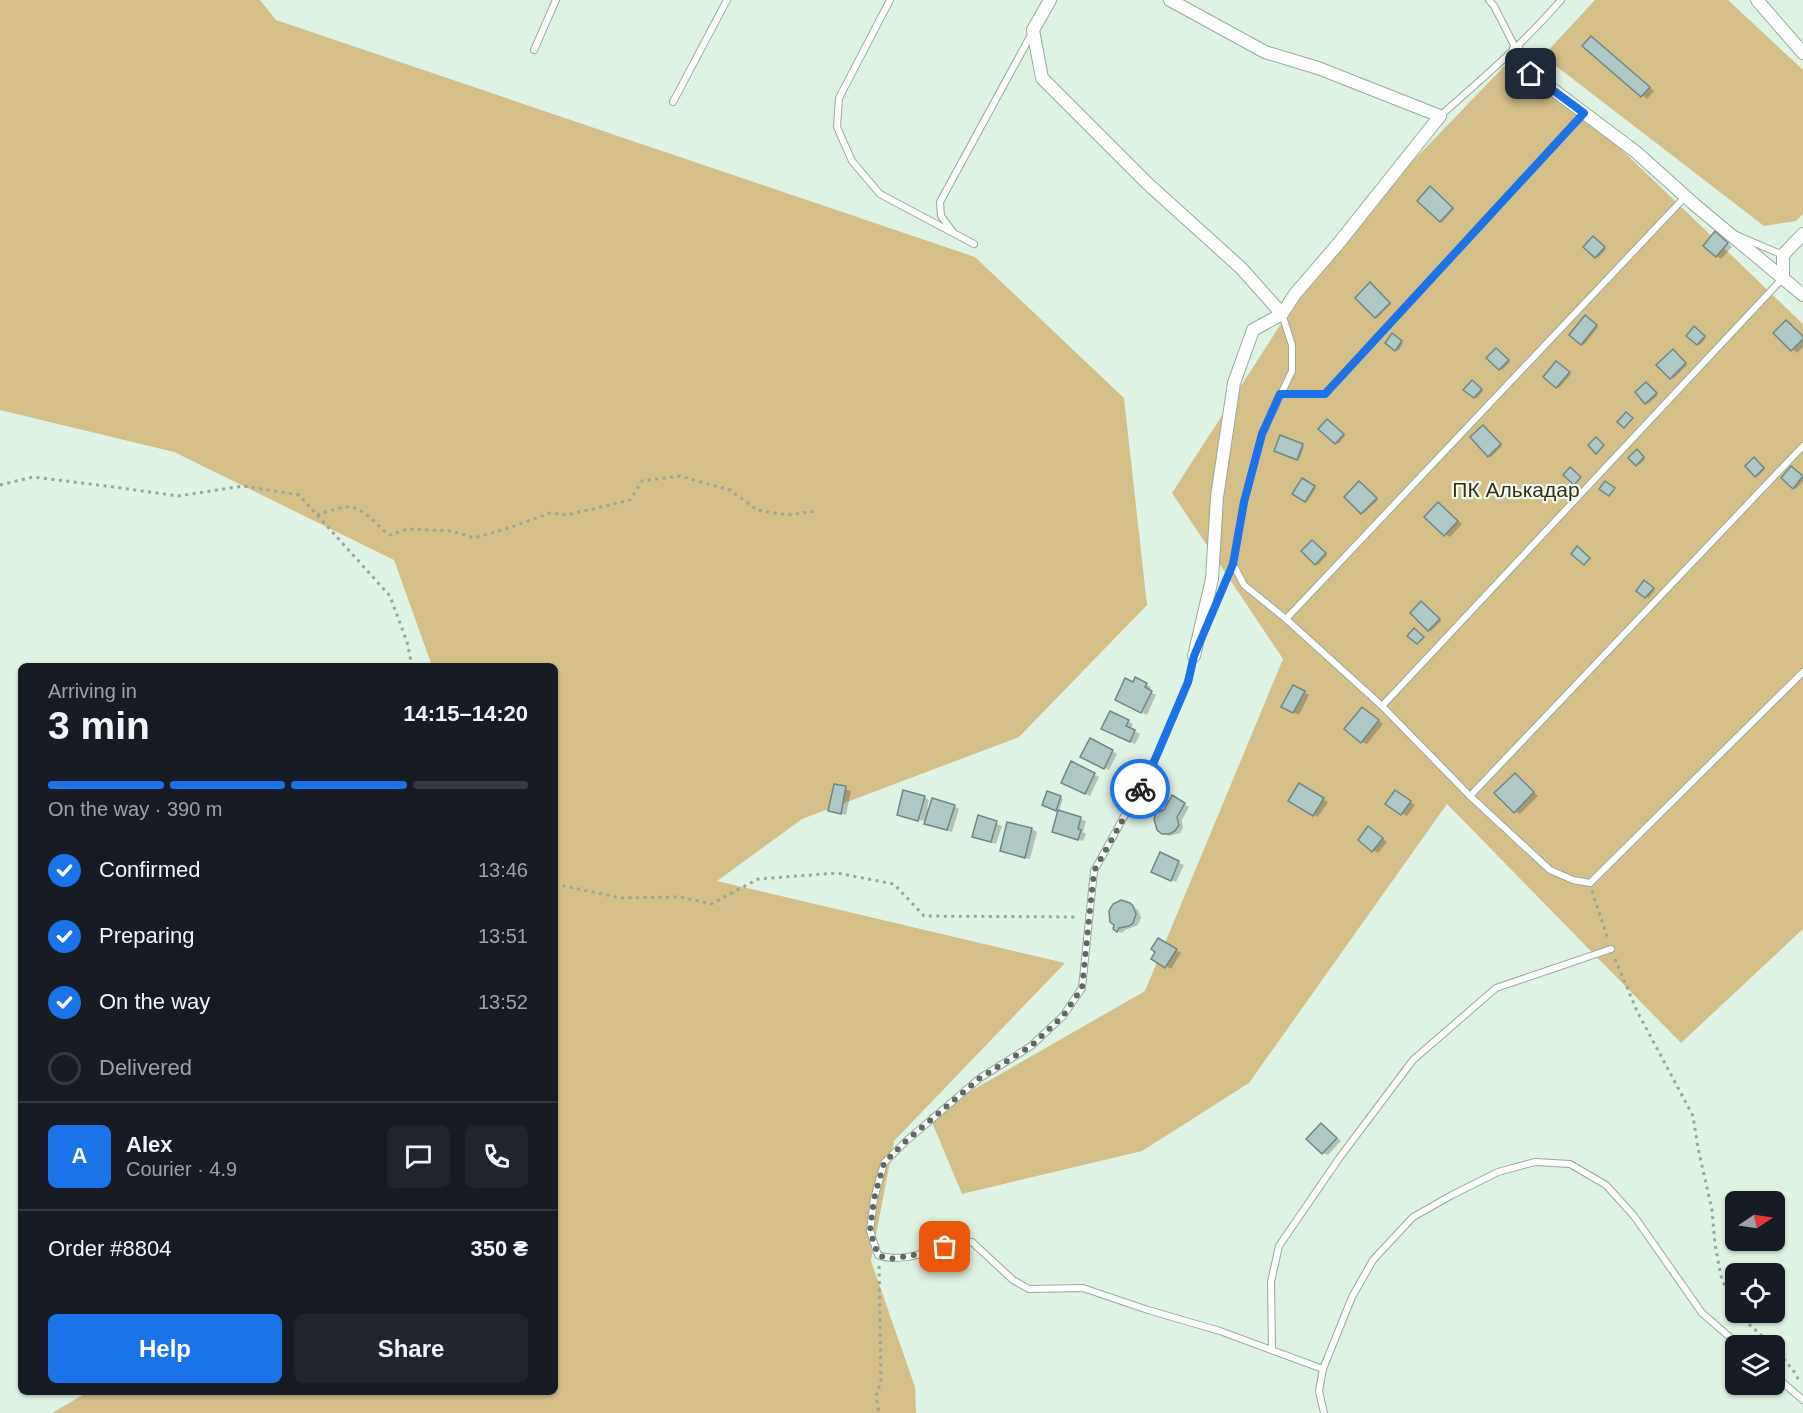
<!DOCTYPE html>
<html lang="en">
<head>
<meta charset="utf-8">
<style>
  :root { --surface:#171b24; --page:#20242c; --text:#f1f3f6; --muted:#9ea1a6; --line:#363941; --accent:#1a73e8 }
  body { margin:0; font-family:Arial,sans-serif; background:var(--page); color:var(--text); height:100vh; display:flex; flex-direction:column; font-size:22px; white-space:nowrap }
  * { box-sizing:border-box; margin:0 }
  p { font-size:20px; color:var(--muted) }
  .icon { flex:none; width:33px; height:33px; fill:none; stroke:currentColor; stroke-width:2; stroke-linecap:round; stroke-linejoin:round }
  .map { position:relative; flex:1; overflow:hidden }
  .drawer { position:absolute; left:18px; top:663px; width:540px; height:732px; display:flex; flex-direction:column; background:var(--surface); border-radius:9px; box-shadow:0 2px 4px #0004 }
  .drawer>* { flex:none }
  .needle { width:39px; rotate:77deg }
  .controls { position:absolute; left:1725px; top:1191px; display:grid; gap:12px }
  .controls a { display:grid; place-items:center; width:60px; height:60px; border-radius:9px; background:var(--surface); box-shadow:0 2px 4px #0004; font-size:30px }
  .pin { position:absolute; display:grid; place-items:center; width:51px; height:51px; color:#fff; margin:-26px; border-radius:12px; box-shadow:0 3px 9px #0006 }
  .courier { position:absolute; display:grid; place-items:center; width:60px; height:60px; margin:-30px; border:4px solid #1a73e8; border-radius:50%; background:#fff; color:#222; box-shadow:0 2px 8px #0007 }
  .head em { font-style:normal; font-weight:700 }
  .head div { display:flex; flex-direction:column-reverse }
  .head { display:flex; align-items:center; justify-content:space-between; height:102px; padding:0 30px }
  h1 { font-size:39px; font-weight:700; line-height:45px }
  .bar { display:grid; grid-template-columns:repeat(4,1fr); gap:9px 6px; align-content:center; height:72px; padding:0 30px }
  .bar i { height:8px; border-radius:4px; background:var(--line) }
  .bar .active { background:var(--accent) }
  .bar p { grid-column:span 4 }
  .line { display:flex; align-items:center; gap:15px; padding:0 30px; border-top:2px solid var(--line) }
  .line div { flex:1 }
  .round { display:grid; place-items:center; flex:none; width:63px; height:63px; border-radius:9px; background:var(--page) }
  ol { padding:0 30px; list-style:none }
  li { display:flex; align-items:center; gap:18px; height:66px }
  li p { margin-inline-start:auto }
  li .icon { padding:6px; border-radius:50%; background:var(--accent); color:#fff; stroke-width:4 }
  li:last-child { color:var(--muted) }
  li i { width:33px; height:33px; border:3px solid var(--line); border-radius:50% }
  .cta { display:flex; gap:12px; margin-top:auto; padding:12px 30px }
  .cta a { flex:1; height:69px; border-radius:9px; background:var(--accent); color:#fff; font-size:24px; font-weight:700; line-height:69px; text-align:center }
  .cta a+a { background:var(--page); color:var(--text) }
  .map>svg:first-child { display:block }
  .green { fill:#d5bf88 }
  .shadow { fill:#0003 }
  .building { fill:#aec8c5; stroke:#6f8785; stroke-width:1.5 }
  .lines { fill:none; stroke-linecap:round; stroke-linejoin:round }
  .lane-casing { stroke:#97aa9d; stroke-width:8 }
  .street-casing { stroke:#97aa9d; stroke-width:14 }
  .path { stroke:#96a69b; stroke-width:3; stroke-dasharray:3 4.5; stroke-linecap:butt }
  .lane { stroke:#fff; stroke-width:6 }
  .street { stroke:#fff; stroke-width:12 }
  .done { stroke:#5e6961; stroke-width:6; stroke-dasharray:0 10.8 }
  .route { stroke:#1a73e8; stroke-width:8 }
  .labels { text-anchor:middle; stroke-width:4.5; stroke-linejoin:round; paint-order:stroke }
  .park-label { font-size:21px; fill:#3a2d0b; stroke:#f2fef6 }
</style>
</head>
<body>
<div class="map">
<svg width="1803" height="1413" viewBox="0 0 1803 1413">
  <rect width="100%" height="100%" fill="#dff3e5"/>
  <g class="green">
    <path d="M0,0H260L276,20L975,257L1124,398L1147,605L1019,737L802,819L717,881L1065,963L894,1141L871,1261L915,1387L916,1413H52L88,1392H555V666H432L394,560L174,452L0,410Z"/>
    <path d="M1595,0H1728L1803,70V214L1796,221L1764,226L1543,56Z"/>
    <path d="M1519,51L1803,324V929L1681,1043L1447,804L1249,1083L1142,1151L962,1194L929,1115L1145,991L1283,659L1172,493L1331,246Z"/>
  </g>
  <g class="shadow">
    <path d="M1596,41L1654,91L1647,99L1584,46Z"/>
    <path d="M1432,189L1454,209L1442,222L1440,221Z"/>
    <path d="M1720,236L1732,247L1721,259L1716,256Z"/>
    <path d="M1596,239L1606,249L1598,258L1596,256Z"/>
    <path d="M1372,285L1391,304L1377,318L1376,317Z"/>
    <path d="M1587,318L1598,327L1584,345L1582,344Z"/>
    <path d="M1786,322L1803,336V347L1797,353L1775,333Z"/>
    <path d="M1696,329L1706,338L1700,345L1698,344Z"/>
    <path d="M1392,335L1403,344L1398,351L1387,342Z"/>
    <path d="M1498,351L1510,362L1502,370L1489,358Z"/>
    <path d="M1675,352L1687,365L1673,379L1671,378Z"/>
    <path d="M1559,364L1571,374L1559,388L1557,387Z"/>
    <path d="M1474,383L1483,391L1477,398L1465,389Z"/>
    <path d="M1648,385L1658,395L1648,404L1646,403Z"/>
    <path d="M1330,422L1345,436L1338,444L1320,429Z"/>
    <path d="M1485,428L1502,446L1491,457L1489,455Z"/>
    <path d="M1302,445L1304,446L1299,460L1277,452Z"/>
    <path d="M1639,452L1645,459L1639,465L1637,464Z"/>
    <path d="M1756,460L1765,469L1757,477L1756,476Z"/>
    <path d="M1793,469L1803,477V481L1796,489L1783,478Z"/>
    <path d="M1303,480L1316,488L1307,502L1294,494Z"/>
    <path d="M1362,484L1378,500L1364,513L1362,512Z"/>
    <path d="M1443,507L1462,524L1450,537L1445,534Z"/>
    <path d="M1315,543L1327,555L1318,565L1316,564Z"/>
    <path d="M1644,582L1655,590L1648,598L1638,590Z"/>
    <path d="M1423,604L1441,621L1431,631L1412,613Z"/>
    <path d="M1134,684H1146L1151,687L1149,691L1156,695L1147,715L1121,702Z"/>
    <path d="M1294,687L1309,695L1299,715L1283,707Z"/>
    <path d="M1367,711L1383,724L1367,744L1362,742Z"/>
    <path d="M1128,721L1133,724L1131,729L1140,734L1135,744L1108,731Z"/>
    <path d="M1112,751L1117,754L1109,770L1082,757Z"/>
    <path d="M1072,763L1099,777L1090,796L1068,785Z"/>
    <path d="M1515,774L1538,796L1520,814L1515,811Z"/>
    <path d="M1300,785L1328,802L1318,817L1290,801Z"/>
    <path d="M835,786L851,791L846,815L830,810Z"/>
    <path d="M1395,792L1415,805L1407,816L1387,804Z"/>
    <path d="M1047,793L1063,799L1059,810L1045,806Z"/>
    <path d="M924,797L929,800L927,809L954,806L959,809L952,832L931,826L924,821L903,817Z"/>
    <path d="M1173,797L1189,807L1182,820L1183,828L1180,833L1169,836L1158,829L1165,812Z"/>
    <path d="M1059,812L1086,821L1083,832L1086,834L1083,841L1059,834Z"/>
    <path d="M979,817L1002,826L996,844L979,839Z"/>
    <path d="M1008,823L1032,829L1037,832L1030,859L1006,853L1001,851Z"/>
    <path d="M1374,831L1387,842L1378,853L1373,850Z"/>
    <path d="M1160,854L1184,865L1176,882L1158,874Z"/>
    <path d="M1125,902L1138,910L1141,918L1138,925L1125,930L1122,933L1117,931Z"/>
    <path d="M1159,940L1181,953L1171,969L1153,958L1157,951Z"/>
    <path d="M1322,1125L1341,1141L1328,1155L1323,1153Z"/>
  </g>
  <g class="building">
    <path d="M1591,36L1650,87L1641,97L1582,46Z"/>
    <path d="M1430,186L1453,208L1440,222L1417,201Z"/>
    <path d="M1715,231L1728,243L1716,257L1703,246Z"/>
    <path d="M1593,236L1605,247L1595,258L1583,247Z"/>
    <path d="M1370,282L1390,303L1375,318L1355,298Z"/>
    <path d="M1585,315L1597,325L1581,345L1569,335Z"/>
    <path d="M1786,320L1803,336V339L1791,351L1773,333Z"/>
    <path d="M1694,326L1705,336L1697,345L1686,336Z"/>
    <path d="M1392,333L1402,341L1395,351L1385,343Z"/>
    <path d="M1496,348L1509,360L1499,370L1486,358Z"/>
    <path d="M1673,349L1686,363L1670,379L1656,365Z"/>
    <path d="M1556,361L1570,372L1556,388L1543,377Z"/>
    <path d="M1472,380L1482,389L1474,398L1463,390Z"/>
    <path d="M1646,382L1657,393L1645,404L1635,392Z"/>
    <path d="M1626,412L1633,418L1624,428L1617,422Z"/>
    <path d="M1327,419L1344,434L1335,444L1318,429Z"/>
    <path d="M1483,425L1501,444L1488,457L1470,437Z"/>
    <path d="M1280,435L1303,444L1297,460L1274,451Z"/>
    <path d="M1596,437L1604,445L1596,454L1588,445Z"/>
    <path d="M1637,449L1644,457L1636,466L1628,458Z"/>
    <path d="M1754,457L1764,468L1755,477L1745,466Z"/>
    <path d="M1791,466L1803,476L1793,489L1781,478Z"/>
    <path d="M1570,467L1581,477L1574,485L1563,475Z"/>
    <path d="M1302,478L1315,486L1305,502L1292,494Z"/>
    <path d="M1359,481L1377,498L1361,514L1344,497Z"/>
    <path d="M1605,481L1615,488L1609,496L1599,489Z"/>
    <path d="M1438,502L1458,521L1444,536L1424,517Z"/>
    <path d="M1312,540L1326,553L1315,565L1301,551Z"/>
    <path d="M1577,546L1590,558L1584,565L1571,554Z"/>
    <path d="M1644,580L1654,588L1645,598L1636,591Z"/>
    <path d="M1421,601L1440,619L1428,631L1410,613Z"/>
    <path d="M1414,628L1424,637L1417,644L1407,636Z"/>
    <path d="M1135,677L1147,683L1145,687L1152,691L1141,713L1115,700L1125,678L1133,682Z"/>
    <path d="M1293,685L1305,691L1293,713L1281,707Z"/>
    <path d="M1362,707L1379,720L1361,743L1344,729Z"/>
    <path d="M1110,711L1129,720L1126,726L1135,730L1130,742L1101,729Z"/>
    <path d="M1090,738L1113,750L1104,769L1080,757Z"/>
    <path d="M1071,761L1095,773L1085,794L1061,783Z"/>
    <path d="M1515,773L1534,792L1514,813L1494,793Z"/>
    <path d="M1299,783L1324,798L1313,816L1288,801Z"/>
    <path d="M834,784L846,786L841,814L828,811Z"/>
    <path d="M903,790L925,796L918,821L897,815Z"/>
    <path d="M1395,790L1411,801L1401,815L1385,804Z"/>
    <path d="M1047,791L1061,796L1056,811L1042,805Z"/>
    <path d="M1172,795L1185,803L1177,817L1179,825L1175,831L1169,834H1162L1157,830L1154,819L1156,813L1164,810Z"/>
    <path d="M932,798L955,805L947,830L924,824Z"/>
    <path d="M1058,810L1081,817L1078,829L1081,830L1078,840L1052,832Z"/>
    <path d="M978,815L997,821L991,842L972,837Z"/>
    <path d="M1007,822L1032,828L1025,858L1000,851Z"/>
    <path d="M1368,826L1383,838L1372,852L1358,840Z"/>
    <path d="M1160,852L1179,861L1171,881L1151,872Z"/>
    <path d="M1121,900L1130,903L1133,906L1136,914L1133,923L1129,926L1119,928L1117,932L1113,929L1114,925L1110,922L1109,911L1113,904Z"/>
    <path d="M1158,938L1177,949L1165,968L1151,959L1155,952L1151,949Z"/>
    <path d="M1321,1123L1337,1138L1322,1154L1306,1139Z"/>
  </g>
  <g class="lines">
    <g class="lane-casing">
      <g id="lane">
        <path d="M890,0L839,98L837,127L852,161L880,194L974,244"/>
        <path d="M1489,0L1494,6L1516,49"/>
        <path d="M534,50L556,0"/>
        <path d="M673,102L727,0"/>
        <path d="M1440,116C1482,79 1524,43 1561,0"/>
        <path d="M953,232L941,216L940,202L1032,33"/>
        <path d="M1736,235L1783,255"/>
        <path d="M1282,314L1292,345V371L1262,434L1244,502L1233,564L1244,585L1286,619L1382,706L1470,796L1550,870L1573,880L1590,883L1803,672"/>
        <path d="M1280,394H1325L1584,113"/>
        <path d="M1286,619L1685,197"/>
        <path d="M1205,629L1233,564"/>
        <path d="M1194,655L1188,682L1153,764L1094,871L1082,988L1063,1016L1031,1046L980,1078L905,1142L884,1163L874,1199L870,1231L878,1255C907,1266 942,1243 972,1242L1013,1280L1029,1289L1083,1288L1148,1310L1220,1331L1323,1369"/>
        <path d="M1382,706L1783,278"/>
        <path d="M1470,796L1803,446"/>
        <path d="M1272,1350L1271,1282L1279,1246L1340,1157L1413,1060L1496,988L1611,949"/>
        <path d="M1774,1375L1803,1400"/>
        <path d="M1324,1413L1319,1391L1323,1369L1352,1297L1373,1260L1413,1217L1452,1195L1498,1172L1535,1162L1570,1164L1606,1185L1634,1216L1702,1313L1740,1346"/>
      </g>
    </g>
    <g class="street-casing">
      <g id="street">
        <path d="M1050,0L1033,30L1042,78L1148,184L1241,268L1282,314L1253,330L1234,383L1217,497L1212,579L1194,656"/>
        <path d="M1170,0L1265,52L1318,68L1440,116L1338,244L1295,294L1282,314"/>
        <path d="M1757,0L1803,53"/>
        <path d="M1516,49L1531,73L1636,152L1695,205L1803,295"/>
        <path d="M1783,278V255L1803,234"/>
      </g>
    </g>
    <g class="path">
      <path d="M0,485L33,477L114,487L178,496L243,486L299,495L390,596L407,642L412,666"/>
      <path d="M317,515C326,512 336,508 346,507C363,505 377,527 390,535L407,529L452,531L474,538L509,528L550,513L567,515L630,500L642,481L680,476L730,490L757,510L788,515L816,511"/>
      <path d="M555,884L621,898L681,897L711,904L758,879L837,873L894,884L924,916L1078,917"/>
      <path d="M1592,891L1608,939"/>
      <path d="M1615,959L1637,1011L1693,1116L1698,1148L1712,1210L1715,1244L1721,1276L1731,1302L1736,1307"/>
      <path d="M879,1266L881,1381L876,1396L879,1413"/>
      <path d="M1740,1312L1750,1325L1773,1346"/>
      <path d="M1774,1347L1796,1374L1799,1382"/>
    </g>
    <use href="#lane" class="lane"/>
    <use href="#street" class="street"/>
  </g>
  <g class="lines">
    <path class="done" d="M945,1247L932,1252L889,1259L878,1255L870,1231L874,1199L884,1163L905,1142L980,1078L1031,1046L1063,1016L1082,988L1094,871L1140,789"/>
    <path class="route" d="M1140,789L1153,764L1188,682L1194,656L1233,564L1244,502L1262,434L1280,394H1325L1584,113L1531,74"/>
  </g>
  <g class="labels">
    <g class="park-label">
      <text x="1516" y="497">ПК Алькадар</text>
    </g>
  </g>
</svg>
<div class="controls">
<a><svg class="needle" viewBox="-14 -14 28 28"><path d="M0-13l5 13h-10z" fill="#e53935"/><path d="M0 13l5-13h-10z" fill="#9ea1a6"/></svg></a>
<a><svg class="icon" aria-label="locate" viewBox="0 0 24 24"><circle cx="12" cy="12" r="6"/><path d="M12 2v4M12 18v4M2 12h4M18 12h4"/></svg></a>
<a><svg class="icon" aria-label="layers" viewBox="0 0 24 24"><path d="M12 4l9 5-9 5-9-5zM3 14l9 5 9-5"/></svg></a>
</div>
<div class="pin" style="left:945px;top:1247px;background:#ea580c"><svg class="icon" aria-label="bag" viewBox="0 0 24 24"><path d="M5 8h14l-1 12H6zM9 8a3 3 0 0 1 6 0"/></svg></div>
<div class="pin" style="left:1531px;top:74px;background:#1f2937"><svg class="icon" aria-label="home" viewBox="0 0 24 24"><path d="M3 11l9-7 9 7M6 9v11h12V9"/></svg></div>
<div class="courier" style="left:1140px;top:789px"><svg class="icon" aria-label="bike" viewBox="0 0 24 24"><circle cx="6" cy="16" r="4"/><circle cx="18" cy="16" r="4"/><path d="M6 16l4-8h5l3 8M10 8l3 8H6M13 5h3"/></svg></div>
<section class="drawer">
<div class="head"><div><h1>3 min</h1><p>Arriving in</p></div><em>14:15–14:20</em></div>
<div class="bar"><i class="active"></i><i class="active"></i><i class="active"></i><i></i><p>On the way · 390 m</p></div>
<ol>
<li><svg class="icon" aria-label="check" viewBox="0 0 24 24"><path d="M5 12l5 5 9-10"/></svg>Confirmed<p>13:46</p></li>
<li><svg class="icon" aria-label="check" viewBox="0 0 24 24"><path d="M5 12l5 5 9-10"/></svg>Preparing<p>13:51</p></li>
<li><svg class="icon" aria-label="check" viewBox="0 0 24 24"><path d="M5 12l5 5 9-10"/></svg>On the way<p>13:52</p></li>
<li><i></i>Delivered</li>
</ol>
<div class="line" style="height:108px"><b class="round" style="background:var(--accent);color:#fff">A</b><div><b>Alex</b><p>Courier · 4.9</p></div><a class="round"><svg class="icon" aria-label="chat" viewBox="0 0 24 24"><path d="M4 5h16v11H9l-5 4z"/></svg></a><a class="round"><svg class="icon" aria-label="phone" viewBox="0 0 24 24"><path d="M5 4h4l2 5-3 2q2 4 5 5l2-3 5 2v4C11 20 4 13 5 4z"/></svg></a></div>
<div class="line" style="height:78px"><div>Order #8804</div><b>350 ₴</b></div>
<div class="cta"><a>Help</a><a>Share</a></div>
</section>
</div>
</body>
</html>
